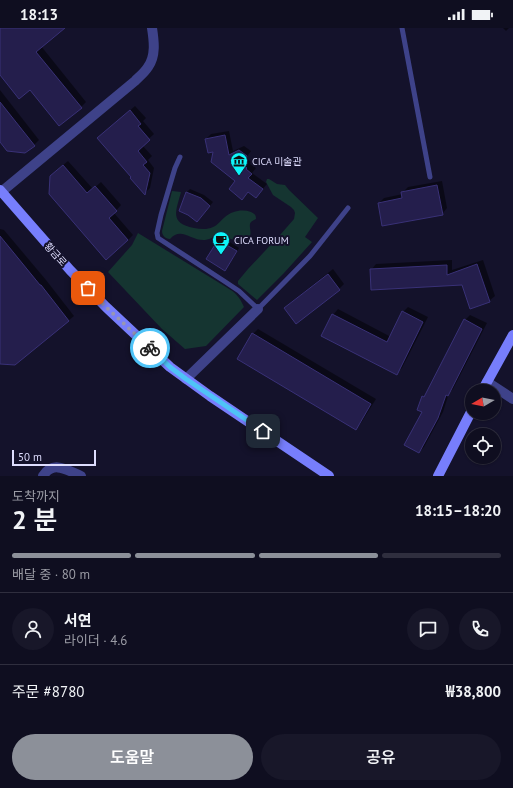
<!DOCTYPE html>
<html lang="ko">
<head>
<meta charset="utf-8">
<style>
  :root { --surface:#0f0e20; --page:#181729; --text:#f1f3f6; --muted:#9b9ca5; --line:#2f2e3e; --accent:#8c9099 }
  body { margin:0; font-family:"PT Sans","Noto Sans KR",sans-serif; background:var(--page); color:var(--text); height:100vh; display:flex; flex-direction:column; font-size:15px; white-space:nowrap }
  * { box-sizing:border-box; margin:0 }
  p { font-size:13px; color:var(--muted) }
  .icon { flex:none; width:22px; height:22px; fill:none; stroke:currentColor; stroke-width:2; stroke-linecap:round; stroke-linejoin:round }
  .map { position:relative; height:448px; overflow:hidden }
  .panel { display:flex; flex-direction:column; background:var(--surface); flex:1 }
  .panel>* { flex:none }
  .needle { width:26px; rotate:260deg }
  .tools { position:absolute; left:465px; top:356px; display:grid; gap:8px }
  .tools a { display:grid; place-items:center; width:36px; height:36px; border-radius:50%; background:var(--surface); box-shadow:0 1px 3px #0004,0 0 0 1px var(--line); font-size:20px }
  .scale { position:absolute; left:12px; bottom:10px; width:84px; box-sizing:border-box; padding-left:4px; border:2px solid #deddfe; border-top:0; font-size:11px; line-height:14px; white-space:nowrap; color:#deddfe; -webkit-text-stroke:3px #14122b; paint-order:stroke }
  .pin { position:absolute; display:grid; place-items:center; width:34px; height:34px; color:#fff; margin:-17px; border-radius:8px; box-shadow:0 2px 6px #0006 }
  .courier { position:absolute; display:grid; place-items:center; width:40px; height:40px; margin:-20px; border:3px solid #4fc3f7; border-radius:50%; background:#fff; color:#222; box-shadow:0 1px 5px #0007 }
  .headline em { font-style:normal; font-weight:600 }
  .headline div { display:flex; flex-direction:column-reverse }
  .headline { display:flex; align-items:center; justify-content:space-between; height:68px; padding:0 12px }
  h1 { font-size:26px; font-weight:600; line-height:30px }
  .bar { display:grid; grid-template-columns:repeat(4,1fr); gap:6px 4px; align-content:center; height:48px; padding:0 12px }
  .bar i { height:5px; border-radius:3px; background:var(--line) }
  .bar .active { background:var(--accent) }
  .bar p { grid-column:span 4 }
  .line { display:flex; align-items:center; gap:10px; padding:0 12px; border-top:1px solid var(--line) }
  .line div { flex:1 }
  .round { display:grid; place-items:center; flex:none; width:42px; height:42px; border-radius:21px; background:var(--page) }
  .cta { display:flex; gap:8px; margin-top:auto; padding:8px 12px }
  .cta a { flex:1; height:46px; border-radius:24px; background:var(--accent); color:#fff; font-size:16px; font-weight:600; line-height:46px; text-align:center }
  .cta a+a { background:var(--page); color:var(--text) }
  .status { display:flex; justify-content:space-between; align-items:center; height:28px; padding:0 20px; background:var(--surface); direction:ltr }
  .status svg { height:11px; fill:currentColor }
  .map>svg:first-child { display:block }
  .green { fill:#153531 }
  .shadow { fill:#0007 }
  .building { fill:#241e4c; stroke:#393177 }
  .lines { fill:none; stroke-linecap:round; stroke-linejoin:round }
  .lane { stroke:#3e4289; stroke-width:5 }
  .street { stroke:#3e4289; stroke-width:10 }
  .secondary { stroke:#777efc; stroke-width:10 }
  .done { stroke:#9796b4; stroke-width:4; stroke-dasharray:0 7.2 }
  .route { stroke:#4fc3f7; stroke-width:5 }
  .labels { text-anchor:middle; stroke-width:4; stroke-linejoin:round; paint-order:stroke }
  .poi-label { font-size:10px; fill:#deddfe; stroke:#14122b; text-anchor:start }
  .street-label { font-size:10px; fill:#deddfe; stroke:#14122b }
</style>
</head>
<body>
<div class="status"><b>18:13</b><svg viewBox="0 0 49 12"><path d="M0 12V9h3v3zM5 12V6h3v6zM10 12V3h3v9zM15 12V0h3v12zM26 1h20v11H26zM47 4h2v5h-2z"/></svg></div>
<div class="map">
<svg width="513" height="448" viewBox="0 0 513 448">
  <rect width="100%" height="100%" fill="#14122b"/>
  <g class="green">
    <path d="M267,151H269L277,156L285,157L289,162L318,190L305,209L312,214L284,245L257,272L238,256V253L248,241L280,207L294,191L295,185L294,182L291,179L273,167L266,154Z"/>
    <path d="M172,163L181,164C176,183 169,195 194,200C200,201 207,202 213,199C218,197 220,193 225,189C232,183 242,181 251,184C255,186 256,187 256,191C254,192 252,193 251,194C248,197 252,204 250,208L236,213L221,207C215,208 211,211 205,212C191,213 181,198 170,211C165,211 162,207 162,203Z"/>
    <path d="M138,205L226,259C236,265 239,268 244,279L206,318L185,321L162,301L108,244L132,217Z"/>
  </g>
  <g class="shadow">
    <path d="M0,0H64L41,18L86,74L81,79L31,60L0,45Z"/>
    <path d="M503,0H509L506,3Z"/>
    <path d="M0,62L39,112L34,117L0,113Z"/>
    <path d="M135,78L146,90L143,93L154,106L142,117L152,128L148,132L154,140L150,160L145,165L104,105Z"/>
    <path d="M229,103L233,123L244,118L251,123L246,130L251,134L250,136L256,140L252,145L267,156L260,164L249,163L242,171L236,153L206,111L211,106Z"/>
    <path d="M68,133L93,161L101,154L121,177L114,185L133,207L128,212L56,143Z"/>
    <path d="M442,153L447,180L442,186L379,175L384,170L403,166L402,165L408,159Z"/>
    <path d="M190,161L204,167L213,174L200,190L187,164Z"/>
    <path d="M0,201L4,202L46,252L74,288L68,293L0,333Z"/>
    <path d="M222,209L239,220L228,238L225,242L207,231L218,212Z"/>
    <path d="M452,232V242L483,232L495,268L489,273L462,256L371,242L376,236Z"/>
    <path d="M333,241L344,256L339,261L296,294L285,280L290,275Z"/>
    <path d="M408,279L428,289L402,340L397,345L333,287L338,281L391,309L403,284Z"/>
    <path d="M470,287L487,295L453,361L449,365L443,384L424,419L419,424L424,383L423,369L428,364L465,292Z"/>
    <path d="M258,301L376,371L361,395L356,401L253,306Z"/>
  </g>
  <g class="building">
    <path d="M0,0H65L36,24L82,80L59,98L30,62L19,71L0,47Z"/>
    <path d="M0,74L35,118L25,125L7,123L0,114Z"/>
    <path d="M130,82L141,96L138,98L150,112L138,123L147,134L143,137L150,145L145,167L130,150L131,149L97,110Z"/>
    <path d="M225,107L229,127L239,122L247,128L242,136L247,140L246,141L252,146L248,150L263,161L256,170L248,164L242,172L229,161L235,153L211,134L213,124L208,125L205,111Z"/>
    <path d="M63,137L87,165L95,158L117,183L109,190L128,212L106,232L49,166L50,148Z"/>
    <path d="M437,157L443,187L382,198L378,175L402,170L401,164Z"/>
    <path d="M186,164L201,170L210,178L197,194L188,187L179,183Z"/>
    <path d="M0,208L40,257H41L69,293L15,337L0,336Z"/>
    <path d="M218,212L237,223L225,243L206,231Z"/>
    <path d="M477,236L490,274L470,281L462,257L371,262L370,241L447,237V247Z"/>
    <path d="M328,246L340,262L296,296L284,280Z"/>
    <path d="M402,283L423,294L397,347L321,308L332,286L387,314Z"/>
    <path d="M464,291L482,301L448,368L446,367L438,390L419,425L404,417L422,384L417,382L422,368L424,369Z"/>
    <path d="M252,305L371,376L356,402L237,331Z"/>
  </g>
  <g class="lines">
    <g class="lane">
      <path d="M402,0L430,149"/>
      <path d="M180,129L175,140L161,187L157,205L158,210L224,253L239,263L258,281L310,228L348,180"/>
    </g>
    <g class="street">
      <path d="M0,165L135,53C139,49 145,44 148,39C156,28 154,13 152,0"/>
      <path d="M186,351L258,281"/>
      <path d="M487,354L513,371"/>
      <path d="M43,448C53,432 67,442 81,448"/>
    </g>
    <g class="secondary">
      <path d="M0,162L70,242L106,279L170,339L210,368L329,448"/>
      <path d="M482,363L513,307"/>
      <path d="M438,448L472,382"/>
    </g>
  </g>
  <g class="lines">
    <path class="done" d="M88,260L106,279L150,320"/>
    <path class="route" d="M150,320L170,339L186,351L263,403"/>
  </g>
  <defs>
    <g id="museum-pin" transform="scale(0.9)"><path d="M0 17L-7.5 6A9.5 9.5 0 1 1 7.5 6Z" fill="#0ef5f9" stroke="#14122b"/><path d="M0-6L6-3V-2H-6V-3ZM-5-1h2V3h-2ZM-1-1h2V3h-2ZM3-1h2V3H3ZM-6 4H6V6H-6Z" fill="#111"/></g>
    <g id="cafe-pin" transform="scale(0.9)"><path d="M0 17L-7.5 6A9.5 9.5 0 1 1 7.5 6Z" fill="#0ef5f9" stroke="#14122b"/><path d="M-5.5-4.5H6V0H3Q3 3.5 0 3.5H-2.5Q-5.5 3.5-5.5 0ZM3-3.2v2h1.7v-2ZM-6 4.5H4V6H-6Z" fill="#111"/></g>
  </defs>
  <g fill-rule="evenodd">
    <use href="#museum-pin" x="239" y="133"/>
    <use href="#cafe-pin" x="221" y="212"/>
  </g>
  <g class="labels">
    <g class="poi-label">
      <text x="252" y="137">CICA 미술관</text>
      <text x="234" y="216">CICA FORUM</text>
    </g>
    <g class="street-label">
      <text transform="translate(56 226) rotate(48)" y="4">황금로</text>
    </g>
  </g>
</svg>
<div class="tools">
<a><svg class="needle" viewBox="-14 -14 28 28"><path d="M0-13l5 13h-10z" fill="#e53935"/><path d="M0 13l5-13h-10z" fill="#9b9ca5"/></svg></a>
<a><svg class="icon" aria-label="locate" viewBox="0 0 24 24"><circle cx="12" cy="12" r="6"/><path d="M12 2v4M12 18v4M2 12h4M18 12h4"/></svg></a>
</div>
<div class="scale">50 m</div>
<div class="pin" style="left:88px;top:260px;background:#ea580c"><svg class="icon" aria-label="bag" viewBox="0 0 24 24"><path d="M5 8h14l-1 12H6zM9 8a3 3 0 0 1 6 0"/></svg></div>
<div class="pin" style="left:263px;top:403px;background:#1f2937"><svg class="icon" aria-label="home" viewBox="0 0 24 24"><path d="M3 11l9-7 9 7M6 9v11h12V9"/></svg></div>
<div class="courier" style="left:150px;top:320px"><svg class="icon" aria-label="bike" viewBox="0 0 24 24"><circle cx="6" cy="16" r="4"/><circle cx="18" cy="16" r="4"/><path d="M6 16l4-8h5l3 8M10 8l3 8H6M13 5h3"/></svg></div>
</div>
<section class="panel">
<div class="headline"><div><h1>2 분</h1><p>도착까지</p></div><em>18:15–18:20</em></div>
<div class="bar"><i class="active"></i><i class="active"></i><i class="active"></i><i></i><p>배달 중 · 80 m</p></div>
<div class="line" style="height:72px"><a class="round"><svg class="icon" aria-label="person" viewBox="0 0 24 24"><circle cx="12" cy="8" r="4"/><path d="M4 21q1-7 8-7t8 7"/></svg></a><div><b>서연</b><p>라이더 · 4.6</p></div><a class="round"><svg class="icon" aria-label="chat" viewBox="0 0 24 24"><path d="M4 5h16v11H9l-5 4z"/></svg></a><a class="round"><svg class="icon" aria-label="phone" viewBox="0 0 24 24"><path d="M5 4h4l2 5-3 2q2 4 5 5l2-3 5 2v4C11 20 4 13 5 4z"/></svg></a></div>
<div class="line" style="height:52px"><div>주문 #8780</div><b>₩38,800</b></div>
<div class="cta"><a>도움말</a><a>공유</a></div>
</section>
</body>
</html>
